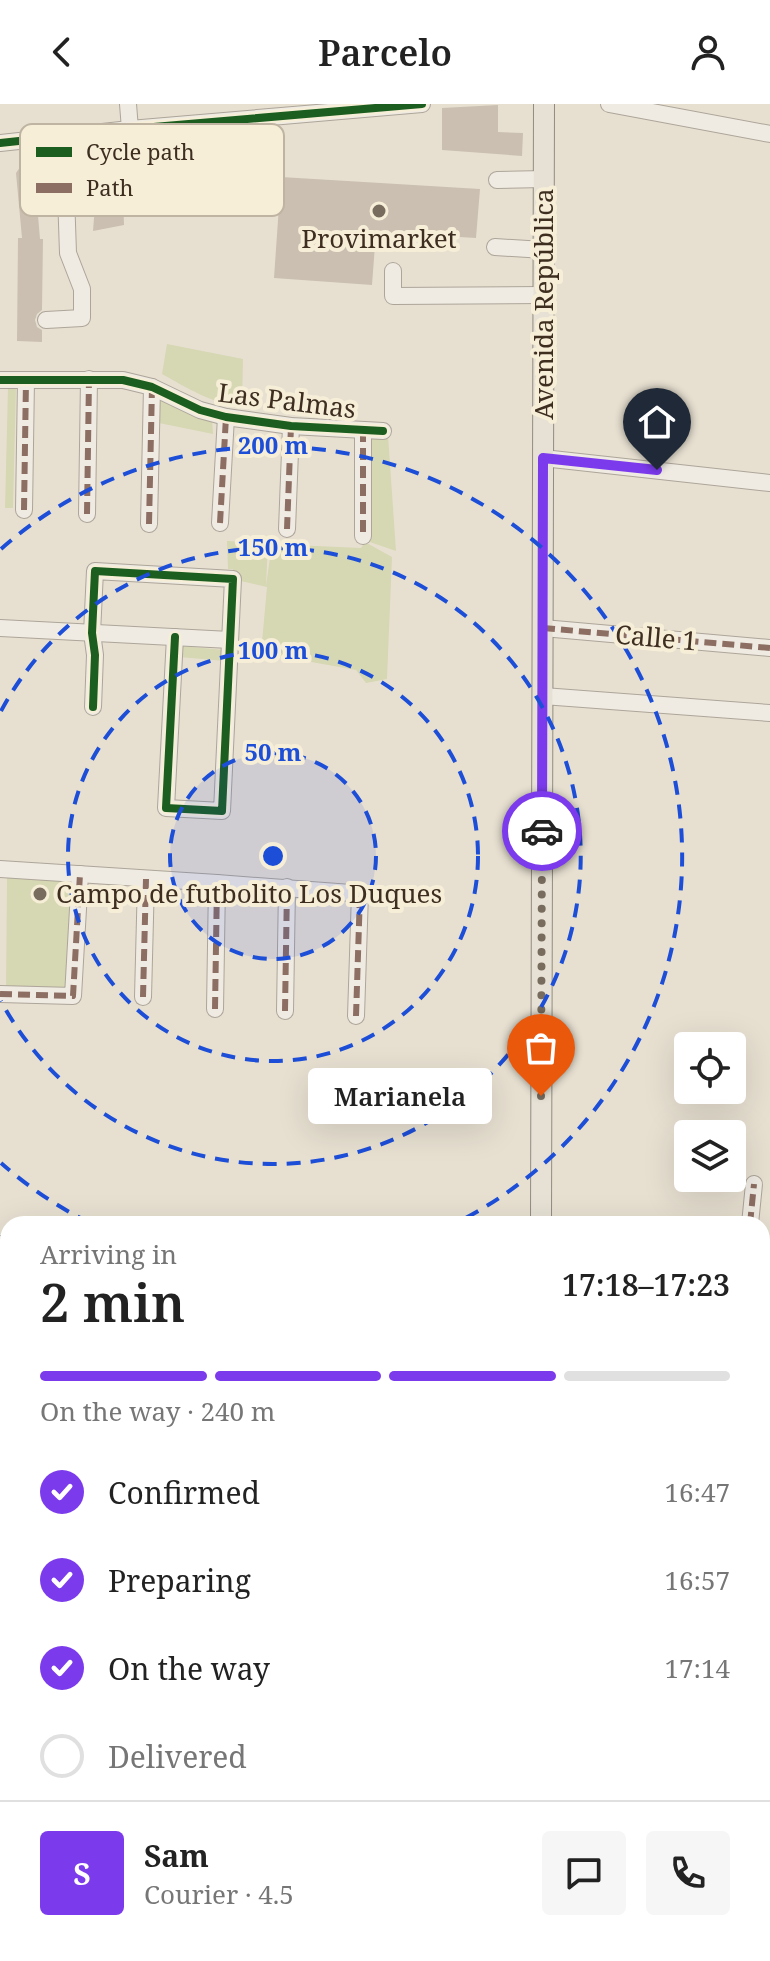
<!DOCTYPE html>
<html lang="en">
<head>
<meta charset="utf-8">
<style>
  :root { --surface:#fff; --page:#f6f6f6; --text:#222; --muted:#767676; --line:#e0e0e0; --accent:#7c3aed }
  body { margin:0; font-family:"Noto Serif",serif; background:var(--page); color:var(--text); height:100vh; display:flex; flex-direction:column; font-size:30px; white-space:nowrap }
  * { box-sizing:border-box; margin:0 }
  p { font-size:26px; color:var(--muted) }
  .icon { flex:none; width:44px; height:44px; fill:none; stroke:currentColor; stroke-width:2; stroke-linecap:round; stroke-linejoin:round }
  .map { position:relative; flex:1; overflow:hidden }
  .drawer { position:absolute; left:0px; top:1112px; width:770px; height:746px; display:flex; flex-direction:column; background:var(--surface); border-radius:24px 24px 0 0; box-shadow:0 8px 32px #0002 }
  .drawer>* { flex:none }
  .tools { position:absolute; left:674px; top:928px; display:grid; gap:16px }
  .tools a { display:grid; place-items:center; width:72px; height:72px; border-radius:8px; background:var(--surface); box-shadow:0 8px 32px #0002; font-size:40px }
  .pin { position:absolute; display:grid; place-items:center; width:68px; height:68px; color:#fff; margin:-82px -34px; border-radius:50% 50% 50% 0; rotate:-45deg; box-shadow:0 0 8px #0007 }
  .pin .icon { rotate:45deg }
  .courier { position:absolute; display:grid; place-items:center; width:80px; height:80px; margin:-40px; border:6px solid #7c3aed; border-radius:50%; background:#fff; color:#222; box-shadow:0 2px 10px #0007 }
  .bubble { position:absolute; height:56px; border-radius:8px; background:var(--surface); box-shadow:0 8px 32px #0002; font-size:26px; font-weight:600; line-height:56px; text-align:center }
  .head em { font-style:normal; font-weight:600 }
  .head div { display:flex; flex-direction:column-reverse }
  .head { display:flex; align-items:center; justify-content:space-between; height:136px; padding:0 40px }
  h1 { font-size:52px; font-weight:600; line-height:60px }
  .bar { display:grid; grid-template-columns:repeat(4,1fr); gap:12px 8px; align-content:center; height:96px; padding:0 40px }
  .bar i { height:10px; border-radius:6px; background:var(--line) }
  .bar .active { background:var(--accent) }
  .bar p { grid-column:span 4 }
  .line { display:flex; align-items:center; gap:20px; padding:0 40px; border-top:2px solid var(--line) }
  .line div { flex:1 }
  .round { display:grid; place-items:center; flex:none; width:84px; height:84px; border-radius:8px; background:var(--page) }
  ol { padding:0 40px; list-style:none }
  li { display:flex; align-items:center; gap:24px; height:88px }
  li p { margin-inline-start:auto }
  li .icon { padding:8px; border-radius:50%; background:var(--accent); color:#fff; stroke-width:4 }
  li:last-child { color:var(--muted) }
  li i { width:44px; height:44px; border:4px solid var(--line); border-radius:50% }
  header { display:flex; justify-content:space-between; align-items:center; height:104px; padding:0 40px; background:var(--surface); font-size:36px; font-weight:600 }
  .map>svg:first-child { display:block }
  .green { fill:#d6d7b3 }
  .lines { fill:none; stroke-linecap:round; stroke-linejoin:round }
  .stream { stroke:#bcccc2; stroke-width:4 }
  .building { fill:#cbbfb2 }
  .minor-casing { stroke:#ada599; stroke-width:18 }
  .major-casing { stroke:#928b80; stroke-width:22 }
  .minor { stroke:#efebe3; stroke-width:16 }
  .major { stroke:#e6e1d4; stroke-width:20 }
  .quiet { stroke:#8d6e63; stroke-width:6; stroke-dasharray:12 6; stroke-linecap:butt }
  .cycleway-casing { stroke:#f7eed8; stroke-width:13 }
  .cycleway { stroke:#1b5e20; stroke-width:8 }
  .done { stroke:#786c5e; stroke-width:8; stroke-dasharray:0 14.4 }
  .route { stroke:#7c3aed; stroke-width:10 }
  .ring { fill:none; stroke:#1d4ed8; stroke-width:4; stroke-dasharray:14 10 }
  .poi-dot { fill:#786c5e; stroke:#f7eed8; stroke-width:3 }
  .labels { text-anchor:middle; stroke-width:8; stroke-linejoin:round; paint-order:stroke }
  .poi-label { font-size:26px; fill:#3d2e20; stroke:#f7eed8 }
  .street-label { font-size:26px; fill:#3d2e20; stroke:#f7eed8 }
  .key { fill:#f7eed8; stroke:#bfb4a1; stroke-width:2 }
  .key-label { font-size:22px; fill:#3d2e20 }
  .centre { fill:#1d4ed8; stroke:#f7eed8; stroke-width:4 }
  .ring-label { font-size:24px; text-anchor:middle; font-weight:bold; fill:#1d4ed8; stroke:#f7eed8; stroke-width:8; stroke-linejoin:round; paint-order:stroke }
</style>
</head>
<body>
<header><svg class="icon" aria-label="back" viewBox="0 0 24 24"><path d="M15 5l-7 7 7 7"/></svg>Parcelo<svg class="icon" aria-label="person" viewBox="0 0 24 24"><circle cx="12" cy="8" r="4"/><path d="M4 21q1-7 8-7t8 7"/></svg></header>
<div class="map">
<svg width="770" height="1857" viewBox="0 0 770 1857">
  <rect width="100%" height="100%" fill="#e7e0d1"/>
  <g class="green">
    <path d="M167,240L243,255L242,303C211,299 189,285 162,270Z"/>
    <path d="M8,282L16,283L13,404H5Z"/>
    <path d="M159,295L212,314L213,330L159,319Z"/>
    <path d="M388,331L396,447L364,436L365,332Z"/>
    <path d="M227,437L268,439L266,482L272,440L361,444L365,438L392,453L387,575L366,579L356,566L261,549L267,483L232,475L233,465H228Z"/>
    <path d="M180,542L225,546V557L179,553Z"/>
    <path d="M7,773L75,774L71,887L6,885Z"/>
  </g>
  <g class="lines">
    <g class="stream">
      <path d="M762,1606L770,1597"/>
      <path d="M660,1857L662,1850"/>
    </g>
  </g>
  <g class="building">
    <path d="M498,1V28L523,29L522,52L442,46V4Z"/>
    <path d="M122,49L124,121L93,127L95,101H91L92,95L85,94V67H89V53Z"/>
    <path d="M50,56L53,74L35,76L40,135H43L42,206L37,210L35,216L37,223L42,226V238L17,237L18,134H22L16,69L23,59Z"/>
    <path d="M281,73L480,85L476,134L376,128L372,181L274,174Z"/>
  </g>
  <g class="lines">
    <g class="minor-casing">
      <g id="minor">
        <path d="M128,0L130,25"/>
        <path d="M609,0L770,30"/>
        <path d="M0,39L130,25L422,0"/>
        <path d="M497,76L544,75"/>
        <path d="M495,143L544,146"/>
        <path d="M393,167V192L544,191"/>
        <path d="M46,216L82,214V185L68,149L64,32"/>
        <path d="M0,276H123L152,283L200,306L226,313L291,322L383,327"/>
        <path d="M363,326V432"/>
        <path d="M543,354L770,379"/>
        <path d="M24,406L26,276"/>
        <path d="M87,410L89,275"/>
        <path d="M220,419L226,313"/>
        <path d="M149,420L152,283"/>
        <path d="M287,425L291,322"/>
        <path d="M0,524L230,536"/>
        <path d="M543,524L770,544"/>
        <path d="M543,592L770,609"/>
        <path d="M93,603L95,551L92,529L95,467L233,475L222,707L166,704L175,533"/>
        <path d="M0,765L217,779L378,791"/>
        <path d="M0,890L73,892L80,770"/>
        <path d="M143,893L146,775"/>
        <path d="M215,905L217,779"/>
        <path d="M285,907L287,783"/>
        <path d="M356,912L360,789"/>
        <path d="M750,1120L754,1080"/>
        <path d="M762,1295L770,1296"/>
        <path d="M762,1378L770,1379"/>
        <path d="M494,1857V1850"/>
      </g>
    </g>
    <g class="major-casing">
      <g id="major">
        <path d="M541,1120L544,0"/>
        <path d="M0,1142L8,1143"/>
        <path d="M762,1222H770"/>
      </g>
    </g>
    <use href="#minor" class="minor"/>
    <use href="#major" class="major"/>
    <g class="quiet">
      <path d="M363,326V432"/>
      <path d="M24,406L26,276"/>
      <path d="M87,410L89,275"/>
      <path d="M220,419L226,313"/>
      <path d="M149,420L152,283"/>
      <path d="M287,425L291,322"/>
      <path d="M543,524L770,544"/>
      <path d="M0,890L73,892L80,770"/>
      <path d="M143,893L146,775"/>
      <path d="M215,905L217,779"/>
      <path d="M285,907L287,783"/>
      <path d="M356,912L360,789"/>
      <path d="M750,1120L754,1080"/>
      <path d="M762,1295L770,1296"/>
      <path d="M762,1378L770,1379"/>
      <path d="M0,1670L8,1671"/>
    </g>
    <g class="cycleway-casing">
      <g id="cycleway">
        <path d="M0,39L130,25L422,0"/>
        <path d="M0,276H123L152,283L200,306L226,313L291,322L383,327"/>
        <path d="M93,603L95,551L92,529L95,467L233,475L222,707L166,704L175,533"/>
      </g>
    </g>
    <use href="#cycleway" class="cycleway"/>
  </g>
  <g class="lines">
    <path class="done" d="M541,992L542,727"/>
    <path class="route" d="M542,727L543,354L657,366"/>
  </g>
  <circle cx="273" cy="752" r="103" fill="#1d4ed8" fill-opacity=".12"/>
  <g class="ring">
    <circle cx="273" cy="752" r="103"/>
    <circle cx="273" cy="752" r="205"/>
    <path d="M1 607A308 308 0 1 1 1 897"/>
    <path d="M90 1119A410 410 0 0 1 1 1059M1 445A410 410 0 1 1 456 1119"/>
  </g>
  <g class="poi-dot">
    <circle cx="379" cy="107" r="8"/>
    <circle cx="40" cy="790" r="8"/>
  </g>
  <g class="labels">
    <g class="poi-label">
      <text x="379" y="144">Provimarket</text>
      <text x="56" y="799" text-anchor="start">Campo de futbolito Los Duques</text>
    </g>
    <g class="street-label">
      <text transform="translate(544 200) rotate(-90)" y="9">Avenida República</text>
      <text transform="translate(287 297) rotate(7)" y="9">Las Palmas</text>
      <text transform="translate(656 534) rotate(5)" y="9">Calle 1</text>
    </g>
  </g>
  <rect x="20" y="20" width="264" height="92" rx="12" class="key"/>
  <rect x="36" y="43" width="36" height="10" fill="#1b5e20"/>
  <rect x="36" y="79" width="36" height="10" fill="#8d6e63"/>
  <g class="key-label">
    <text x="86" y="56">Cycle path</text>
    <text x="86" y="92">Path</text>
  </g>
  <circle cx="273" cy="752" r="12" class="centre"/>
  <g class="ring-label">
    <text x="273" y="350">200 m</text>
    <text x="273" y="452">150 m</text>
    <text x="273" y="555">100 m</text>
    <text x="273" y="657">50 m</text>
  </g>
</svg>
<div class="tools">
<a><svg class="icon" aria-label="locate" viewBox="0 0 24 24"><circle cx="12" cy="12" r="6"/><path d="M12 2v4M12 18v4M2 12h4M18 12h4"/></svg></a>
<a><svg class="icon" aria-label="layers" viewBox="0 0 24 24"><path d="M12 4l9 5-9 5-9-5zM3 14l9 5 9-5"/></svg></a>
</div>
<div class="pin" style="left:541px;top:992px;background:#ea580c"><svg class="icon" aria-label="bag" viewBox="0 0 24 24"><path d="M5 8h14l-1 12H6zM9 8a3 3 0 0 1 6 0"/></svg></div>
<div class="pin" style="left:657px;top:366px;background:#1f2937"><svg class="icon" aria-label="home" viewBox="0 0 24 24"><path d="M3 11l9-7 9 7M6 9v11h12V9"/></svg></div>
<div class="courier" style="left:542px;top:727px"><svg class="icon" aria-label="car" viewBox="0 0 24 24"><path d="M5 17H2v-5l4-1 3-4h7l3 4 3 1v5h-3M9 17h6M6 11h13"/><circle cx="7" cy="17" r="2"/><circle cx="17" cy="17" r="2"/></svg></div>
<div class="bubble" style="left:308px;top:964px;width:184px">Marianela</div>
<section class="drawer">
<div class="head"><div><h1>2 min</h1><p>Arriving in</p></div><em>17:18–17:23</em></div>
<div class="bar"><i class="active"></i><i class="active"></i><i class="active"></i><i></i><p>On the way · 240 m</p></div>
<ol>
<li><svg class="icon" aria-label="check" viewBox="0 0 24 24"><path d="M5 12l5 5 9-10"/></svg>Confirmed<p>16:47</p></li>
<li><svg class="icon" aria-label="check" viewBox="0 0 24 24"><path d="M5 12l5 5 9-10"/></svg>Preparing<p>16:57</p></li>
<li><svg class="icon" aria-label="check" viewBox="0 0 24 24"><path d="M5 12l5 5 9-10"/></svg>On the way<p>17:14</p></li>
<li><i></i>Delivered</li>
</ol>
<div class="line" style="height:144px"><b class="round" style="background:var(--accent);color:#fff">S</b><div><b>Sam</b><p>Courier · 4.5</p></div><a class="round"><svg class="icon" aria-label="chat" viewBox="0 0 24 24"><path d="M4 5h16v11H9l-5 4z"/></svg></a><a class="round"><svg class="icon" aria-label="phone" viewBox="0 0 24 24"><path d="M5 4h4l2 5-3 2q2 4 5 5l2-3 5 2v4C11 20 4 13 5 4z"/></svg></a></div>
</section>
</div>
</body>
</html>
